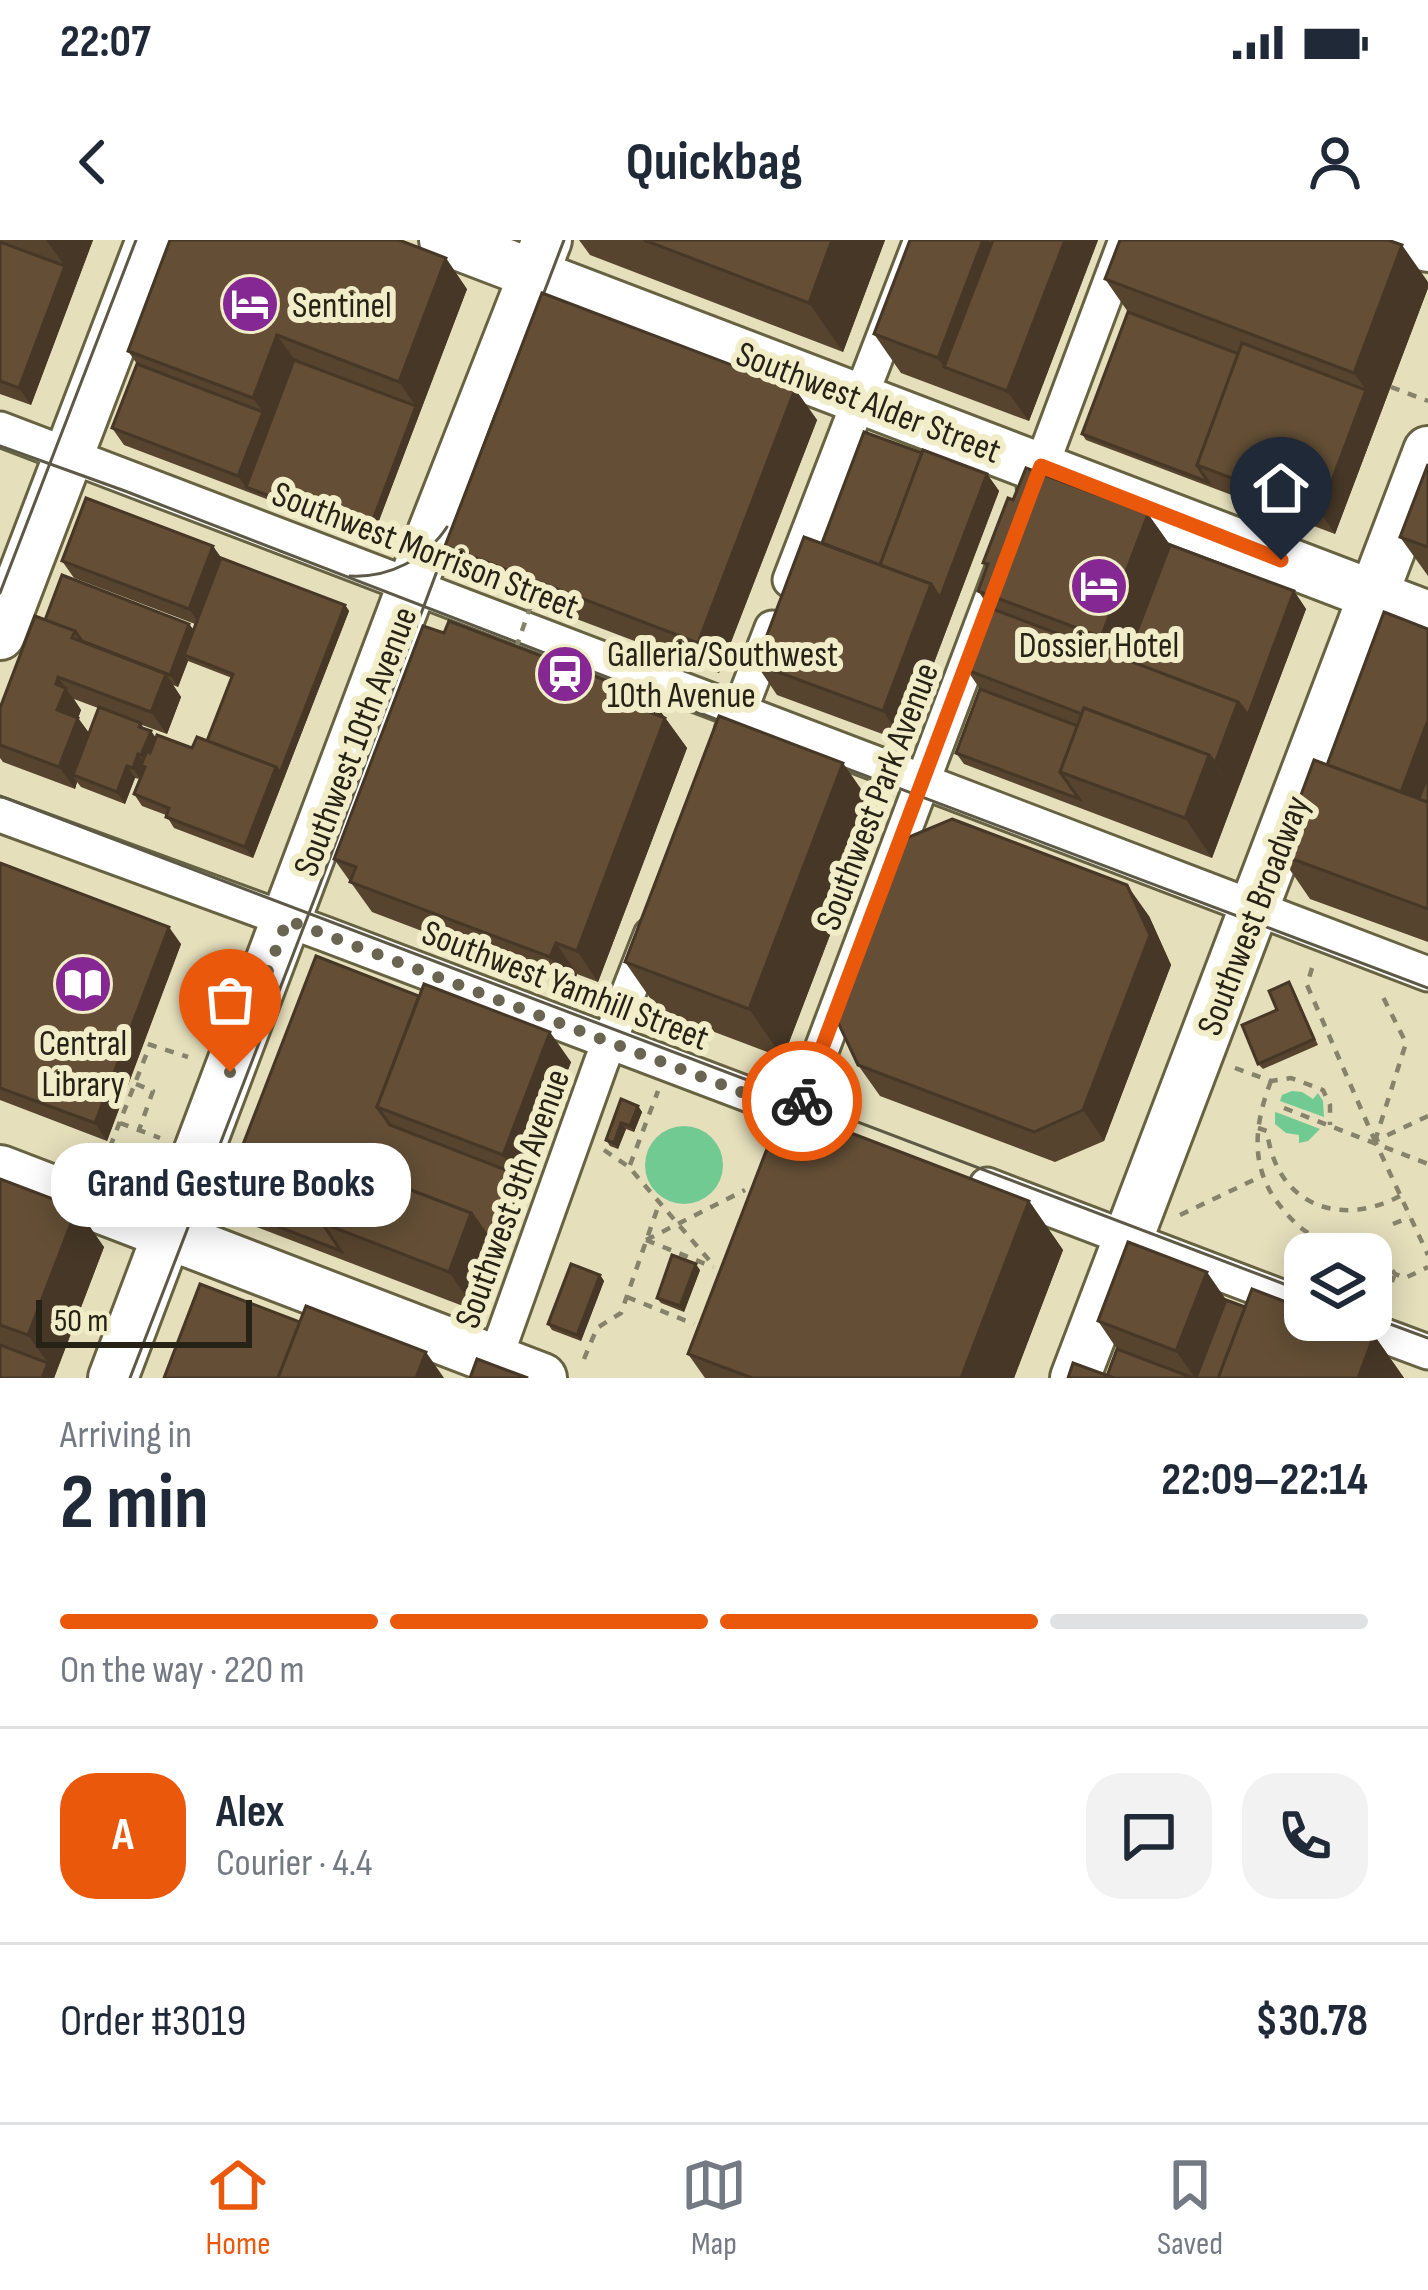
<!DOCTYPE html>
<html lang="en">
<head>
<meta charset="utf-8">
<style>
  :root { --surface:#fff; --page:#f2f2f3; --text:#1f2937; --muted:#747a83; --line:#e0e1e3; --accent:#ea580c }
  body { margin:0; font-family:"Sofia Sans Condensed",sans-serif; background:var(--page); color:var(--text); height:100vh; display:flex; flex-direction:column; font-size:45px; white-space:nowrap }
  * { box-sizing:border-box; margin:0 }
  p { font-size:39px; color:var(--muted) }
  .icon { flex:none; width:66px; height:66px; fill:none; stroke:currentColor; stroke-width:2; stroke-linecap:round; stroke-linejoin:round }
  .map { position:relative; height:1138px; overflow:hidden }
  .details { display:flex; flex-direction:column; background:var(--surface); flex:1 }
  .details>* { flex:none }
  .fabs { position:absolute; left:1284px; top:993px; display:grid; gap:24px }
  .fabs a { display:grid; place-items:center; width:108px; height:108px; border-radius:24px; background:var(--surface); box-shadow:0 6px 30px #0003; font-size:60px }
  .scale { position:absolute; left:36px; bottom:30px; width:216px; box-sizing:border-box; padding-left:12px; border:6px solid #262316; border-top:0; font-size:33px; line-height:42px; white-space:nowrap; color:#262316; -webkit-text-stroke:9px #f2edc9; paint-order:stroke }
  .pin { position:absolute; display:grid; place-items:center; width:102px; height:102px; color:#fff; margin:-123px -51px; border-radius:50% 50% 50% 0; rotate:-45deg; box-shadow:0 0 12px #0007 }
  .pin .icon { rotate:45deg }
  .courier { position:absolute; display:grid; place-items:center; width:120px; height:120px; margin:-60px; border:9px solid #ea580c; border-radius:50%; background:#fff; color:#222; box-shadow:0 3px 15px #0007 }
  .bubble { position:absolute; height:84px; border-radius:36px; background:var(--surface); box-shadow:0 6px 30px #0003; font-size:39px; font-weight:700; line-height:84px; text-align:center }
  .overview em { font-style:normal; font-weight:700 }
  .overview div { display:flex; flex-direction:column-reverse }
  .overview { display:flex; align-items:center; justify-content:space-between; height:204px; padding:0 60px }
  h1 { font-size:78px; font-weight:700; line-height:90px }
  .bar { display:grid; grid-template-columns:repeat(4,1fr); gap:18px 12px; align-content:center; height:144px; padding:0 60px }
  .bar i { height:15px; border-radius:9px; background:var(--line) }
  .bar .current { background:var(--accent) }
  .bar p { grid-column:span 4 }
  .line { display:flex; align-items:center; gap:30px; padding:0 60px; border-top:3px solid var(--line) }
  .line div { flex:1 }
  .round { display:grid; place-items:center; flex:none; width:126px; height:126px; border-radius:36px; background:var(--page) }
  .status { display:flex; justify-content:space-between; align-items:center; height:84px; padding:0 60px; background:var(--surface); direction:ltr }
  .status svg { height:33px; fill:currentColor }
  header { display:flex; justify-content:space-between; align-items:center; height:156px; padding:0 60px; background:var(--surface); font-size:54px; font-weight:700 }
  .menu { display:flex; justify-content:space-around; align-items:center; height:168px; border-top:3px solid var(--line); background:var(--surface); font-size:33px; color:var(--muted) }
  .menu a { display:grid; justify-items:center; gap:6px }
  .menu .current { color:var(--accent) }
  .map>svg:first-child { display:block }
  .water { fill:#72ca93 }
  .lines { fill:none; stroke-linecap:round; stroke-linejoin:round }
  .street-casing { stroke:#676242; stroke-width:39 }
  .secondary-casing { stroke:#676242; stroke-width:54 }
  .path { stroke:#87826a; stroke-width:4.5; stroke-dasharray:9 9; stroke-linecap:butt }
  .street { stroke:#fff; stroke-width:33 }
  .secondary { stroke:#fff; stroke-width:48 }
  .tram { stroke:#5d5946; stroke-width:3 }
  .path-bridge { stroke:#87826a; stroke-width:4.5; stroke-dasharray:9 9; stroke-linecap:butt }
  .wall { fill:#56442e; fill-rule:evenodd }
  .shaded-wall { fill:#463726 }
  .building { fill:#644f36; stroke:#463726; stroke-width:3 }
  .done { stroke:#696550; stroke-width:12; stroke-dasharray:0 21.6 }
  .route { stroke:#ea580c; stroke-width:15 }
  .labels { text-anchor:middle; stroke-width:12; stroke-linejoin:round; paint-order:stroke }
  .poi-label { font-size:36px; fill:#262316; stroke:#f2edc9; text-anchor:start }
  .street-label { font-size:36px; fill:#262316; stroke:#f2edc9 }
</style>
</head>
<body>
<div class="status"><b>22:07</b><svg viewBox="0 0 49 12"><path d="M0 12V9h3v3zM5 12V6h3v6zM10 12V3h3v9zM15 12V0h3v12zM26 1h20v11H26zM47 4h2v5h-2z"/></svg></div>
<header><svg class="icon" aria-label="back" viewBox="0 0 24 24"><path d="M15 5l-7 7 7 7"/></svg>Quickbag<svg class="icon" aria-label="person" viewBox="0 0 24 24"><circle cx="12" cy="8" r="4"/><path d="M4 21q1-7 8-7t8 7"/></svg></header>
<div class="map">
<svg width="1428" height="1138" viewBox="0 0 1428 1138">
  <rect width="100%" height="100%" fill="#e5dfbc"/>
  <g class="water">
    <path d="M1292,851L1302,852L1313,859L1318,853L1323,861L1324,877L1280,861L1282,855Z"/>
    <path d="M1275,872L1281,874L1320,889L1308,901L1299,903V895L1286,893L1275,884Z"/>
    <circle cx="684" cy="925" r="39"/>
  </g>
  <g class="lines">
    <g class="street-casing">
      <g id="street">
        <path d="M0,189L1428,734"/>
        <path d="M1034,246L1126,0"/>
        <path d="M790,340L921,0"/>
        <path d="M732,491L772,388"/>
        <path d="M0,575L325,694L821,882"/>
        <path d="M791,891L1003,328"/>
        <path d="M987,945L1305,1066"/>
        <path d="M1342,1080L1428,1112"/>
        <path d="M489,1136L601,823L651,695"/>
      </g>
    </g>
    <g class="secondary-casing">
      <g id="secondary">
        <path d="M444,0L1428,376"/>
        <path d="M1409,0L1428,7"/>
        <path d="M0,395L151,0"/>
        <path d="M0,930L542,1138"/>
        <path d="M113,1138L425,311L547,0"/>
        <path d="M1075,1138L1428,211"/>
      </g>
    </g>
    <g class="path">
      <path d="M1391,147L1428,161"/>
      <path d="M1312,728L1307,745L1375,901"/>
      <path d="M148,804L188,817"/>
      <path d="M1235,828L1271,841L1291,838L1323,850L1330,865V885"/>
      <path d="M1271,841C1254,885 1249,928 1281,967C1293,982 1306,995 1325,1001C1341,1005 1357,1005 1373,1005L1395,1034L1405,1038L1428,1027"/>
      <path d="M136,844L153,851L139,890"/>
      <path d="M1284,868L1428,924"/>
      <path d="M1428,876L1375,901L1428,1015"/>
      <path d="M120,883L160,898"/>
      <path d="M1258,888L1267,891C1276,965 1340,989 1402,955"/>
      <path d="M1375,901L1406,803L1382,755"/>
      <path d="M110,907L150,805"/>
      <path d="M604,910L629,927L715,1027"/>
      <path d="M630,925L658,851"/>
      <path d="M1180,975L1262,936"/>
      <path d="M1393,984L1410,977"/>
      <path d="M646,1000L745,950"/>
      <path d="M646,1000L713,1027"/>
      <path d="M1315,1014L1321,999"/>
      <path d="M627,1057L694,1084"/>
      <path d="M1386,1059L1394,1036"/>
      <path d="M584,1119L597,1088L621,1073L659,964"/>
    </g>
    <use href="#street" class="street"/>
    <use href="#secondary" class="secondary"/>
    <g class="tram">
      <path d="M532,84L564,0"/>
      <path d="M0,206L125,251L749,492"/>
      <path d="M350,336C389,338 426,319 447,287"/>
      <path d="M0,353L136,0"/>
      <path d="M816,517L1428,748"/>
      <path d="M0,556L1305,1052"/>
      <path d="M1371,1077L1428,1098"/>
      <path d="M130,1138L316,655L496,173"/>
    </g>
    <path class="path-bridge" d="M516,408L532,362"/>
  </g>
  <g class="wall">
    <path d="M0,0H93L31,165L0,154Z"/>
    <path d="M579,0H885L843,112L590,15Z"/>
    <path d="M910,0H1098L1029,181L901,133L874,94Z"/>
    <path d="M1105,39L1428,42V48L1335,294L1086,200L1082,194L1128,72Z"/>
    <path d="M467,49L372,299L124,205L112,188L137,124L128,111Z"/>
    <path d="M795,149L817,180L719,433L466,337L445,306Z"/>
    <path d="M922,213L987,234L999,251L904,502L777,455L756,424L822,303Z"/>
    <path d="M1428,224V336L1400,297Z"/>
    <path d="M1013,260L1148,274L1170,305L1294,351L1306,369L1212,618L964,524L956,513L980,449L967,430L990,368L978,351L986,327L983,323Z"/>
    <path d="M221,318L345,365L349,371L253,618L174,588L166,575L142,566L134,554L140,539L135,538L125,564L81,547L77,542L75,549L3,522L0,518V468L45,380L189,384L193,389L195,384L74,338L62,321ZM188,421L232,438L207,501L192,508L156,498L151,491L144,489L142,485L167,494L181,457L173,445L178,447ZM74,459L98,468L89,493L78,478L81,470Z"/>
    <path d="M1428,389V702L1310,659L1279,614L1327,525Z"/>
    <path d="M444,393L650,457L687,508L598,742L577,734L572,748L372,672L334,619Z"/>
    <path d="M877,572L783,818L659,771L625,722Z"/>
    <path d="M0,623L181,704L107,901L0,860Z"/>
    <path d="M1149,676L1171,725L1104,901L1055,922L880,856L858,825Z"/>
    <path d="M316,716L571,822L476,1071L228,976L220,964Z"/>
    <path d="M1293,748L1318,805L1263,829L1258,824L1277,770Z"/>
    <path d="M638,866L642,872L634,892L626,889L618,909L610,906L606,900Z"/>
    <path d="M0,939L104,1007L54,1138H0Z"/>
    <path d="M1029,961L1063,1010L1014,1138H705L688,1114Z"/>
    <path d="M700,1030L684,1072L661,1063L657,1058Z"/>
    <path d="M600,1035L604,1041L581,1101L552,1090L548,1084Z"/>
    <path d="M1226,1060L1245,1067L1374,1095L1404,1138H1068L1107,1136L1117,1109L1098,1081Z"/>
  </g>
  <g class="shaded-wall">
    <path d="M46,0H93L31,165L19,148L65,26Z"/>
    <path d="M832,0H885L843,112L809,63Z"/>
    <path d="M983,0H989L1013,34L944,127L938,118Z"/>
    <path d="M1065,0H1098L1029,181L1007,151Z"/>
    <path d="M1402,5L1428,42V48L1335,294L1320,272L1366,150L1354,133Z"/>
    <path d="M446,18L467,49L420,172L399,142Z"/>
    <path d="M277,95L299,126L246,247L238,236L263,172L253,158Z"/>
    <path d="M795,149L817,180L719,433L698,403Z"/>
    <path d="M416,166L420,172L372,299L368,293Z"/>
    <path d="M987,234L999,251L952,375L940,358Z"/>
    <path d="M1148,274L1182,322L1123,428L1101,397Z"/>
    <path d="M213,306L225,323L201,386L189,369Z"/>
    <path d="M931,344L952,375L904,502L883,471Z"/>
    <path d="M1294,351L1306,369L1236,554L1215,523L1238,462Z"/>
    <path d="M345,365L349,371L253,618L245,607L276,527Z"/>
    <path d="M189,384L198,396L184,415L188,421L178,447L170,435Z"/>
    <path d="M166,434L181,457L167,494L151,472Z"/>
    <path d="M58,437L81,470L73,492L57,470L56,444Z"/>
    <path d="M650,457L687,508L598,742L577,711Z"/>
    <path d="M78,478L94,500L73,535L77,542L75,549L59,527Z"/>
    <path d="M1428,480V568L1398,562Z"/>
    <path d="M151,491L159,503L150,527L141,515Z"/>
    <path d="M138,514L146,525H141L145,530L141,540L133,528Z"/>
    <path d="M1209,515L1236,554L1212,618L1185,578Z"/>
    <path d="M843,523L877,572L783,818L749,769Z"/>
    <path d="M127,526L135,538L125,564L117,552Z"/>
    <path d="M1127,645L1149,676L1171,725L1104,901L1083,870Z"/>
    <path d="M169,687L181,704L107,901L95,883Z"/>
    <path d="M556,703L577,734L572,748L550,717Z"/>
    <path d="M550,792L571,822L524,945L503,915Z"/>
    <path d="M638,866L642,872L634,892L630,886Z"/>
    <path d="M621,883L626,889L618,909L614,903Z"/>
    <path d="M516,934L524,945L476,1071L449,1032L471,973Z"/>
    <path d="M1029,961L1063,1010L1014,1138H961Z"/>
    <path d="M77,968L104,1007L54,1138H42L48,1123L28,1095Z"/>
    <path d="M696,1024L700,1030L684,1072L680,1066Z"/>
    <path d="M1207,1032L1238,1077L1215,1138H1195L1176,1111Z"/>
    <path d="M600,1035L604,1041L581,1101L577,1095Z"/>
    <path d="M1374,1095L1404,1138H1358Z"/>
    <path d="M426,1112L444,1138H416Z"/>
  </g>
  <g class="building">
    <path d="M170,0H399L446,18L399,142L277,95L253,158L128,111Z"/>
    <path d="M644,0H832L809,63Z"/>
    <path d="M910,0H983L938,118L874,94Z"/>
    <path d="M993,0H1065L1007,151L944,127Z"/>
    <path d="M1120,0H1388L1402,5L1354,133L1105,39Z"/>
    <path d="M0,2L65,26L19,148L0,141Z"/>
    <path d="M542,53L795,149L698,403L445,306Z"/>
    <path d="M1128,72L1239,114L1197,225L1208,242L1082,194Z"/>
    <path d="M1242,103L1366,150L1320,272L1197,225Z"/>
    <path d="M294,120L416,166L368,293L246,247Z"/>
    <path d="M137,124L263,172L238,236L112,188Z"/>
    <path d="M864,192L922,213L880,325L822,303Z"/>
    <path d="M923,210L987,234L940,358L931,344L880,325Z"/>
    <path d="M1428,224V307L1400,297Z"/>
    <path d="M1026,228L1148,274L1101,397L978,351L988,324L983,323L1008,258L1013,260Z"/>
    <path d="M86,258L213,306L189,369L62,321Z"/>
    <path d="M804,297L931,344L883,471L756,424Z"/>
    <path d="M1170,305L1294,351L1248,475L1238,462L1126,420Z"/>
    <path d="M221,318L345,365L280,533L276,527L207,501L233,434L184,415Z"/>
    <path d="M62,335L189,384L170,435L82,401L75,391L45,380Z"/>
    <path d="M990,368L1238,462L1215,523L1209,515L1084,468L1082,474L967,430Z"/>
    <path d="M1384,372L1428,389V480L1401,552L1327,525Z"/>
    <path d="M35,376L75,391L72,398L166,434L151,472L58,437L56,444L66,448L57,470L78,478L59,527L0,505V468Z"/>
    <path d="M449,381L650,457L644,470L665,478L577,711L556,703L550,717L350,642L356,627L334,619L423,386L444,393Z"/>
    <path d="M980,449L1078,486L1060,532L1079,559L956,513Z"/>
    <path d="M99,467L141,483L139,487L151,491L141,515L138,514L133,528L127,526L117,552L73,535Z"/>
    <path d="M1084,468L1209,515L1185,578L1060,532Z"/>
    <path d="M719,476L843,523L749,769L625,722Z"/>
    <path d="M157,495L192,508L197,497L276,527L245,607L166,577L169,568L134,554L145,527L141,525L147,511L150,513Z"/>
    <path d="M1314,520L1428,562V669L1279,614Z"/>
    <path d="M1428,535V562L1419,559Z"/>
    <path d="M952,579L1127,645L1150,695L1083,870L1034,892L858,825L835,776L902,600Z"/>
    <path d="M0,623L169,687L95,883L0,848Z"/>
    <path d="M316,716L419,756L377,867L390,885L516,934L490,1000L471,973L345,925L322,983L341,1011L220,964Z"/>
    <path d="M1289,742L1314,799L1258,824L1242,785L1277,770L1269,751Z"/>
    <path d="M424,744L550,792L503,915L377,867Z"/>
    <path d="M621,859L638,866L630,886L621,883L614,903L606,900Z"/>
    <path d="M783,867L1029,961L961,1138H752L688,1114Z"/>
    <path d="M345,925L471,973L449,1032L322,983Z"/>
    <path d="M0,939L77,968L28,1095L0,1085Z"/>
    <path d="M1128,1002L1207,1032L1176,1111L1098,1081Z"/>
    <path d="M672,1015L696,1024L680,1066L657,1058Z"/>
    <path d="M571,1024L600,1035L577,1095L548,1084Z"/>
    <path d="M200,1044L300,1082L278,1138H164Z"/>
    <path d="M1252,1049L1305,1069V1080H1334L1374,1095L1358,1138H1218Z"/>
    <path d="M1226,1060L1245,1067L1218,1138H1196Z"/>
    <path d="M306,1066L426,1112L416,1138H278Z"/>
    <path d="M0,1105L48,1123L42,1138H0Z"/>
    <path d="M1117,1109L1193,1138H1114L1107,1136Z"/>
    <path d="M477,1119L528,1138H470Z"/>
    <path d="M1073,1123L1114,1138H1068Z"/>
  </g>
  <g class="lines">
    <path class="done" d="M230,832L287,680L797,873L802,861"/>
    <path class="route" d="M802,861L1041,226L1281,320"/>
  </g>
  <defs>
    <g id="hotel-disc" transform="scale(3)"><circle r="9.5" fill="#852893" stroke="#f2edc9"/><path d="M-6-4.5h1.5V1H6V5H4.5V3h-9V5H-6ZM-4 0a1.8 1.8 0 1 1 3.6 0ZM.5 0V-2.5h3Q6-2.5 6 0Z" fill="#fff"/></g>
    <g id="station-disc" transform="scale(3)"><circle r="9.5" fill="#852893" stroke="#f2edc9"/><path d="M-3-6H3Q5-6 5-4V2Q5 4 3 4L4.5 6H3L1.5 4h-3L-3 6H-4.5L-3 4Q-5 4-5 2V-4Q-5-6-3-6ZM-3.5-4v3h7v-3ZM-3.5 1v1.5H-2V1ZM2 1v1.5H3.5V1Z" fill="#fff"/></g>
    <g id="library-disc" transform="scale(3)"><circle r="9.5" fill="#852893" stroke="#f2edc9"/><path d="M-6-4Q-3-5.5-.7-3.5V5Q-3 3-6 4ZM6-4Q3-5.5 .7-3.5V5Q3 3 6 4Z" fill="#fff"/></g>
  </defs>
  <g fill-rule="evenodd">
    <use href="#hotel-disc" x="250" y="64"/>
    <use href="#hotel-disc" x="1099" y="346"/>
    <use href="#station-disc" x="565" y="434"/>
    <use href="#library-disc" x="83" y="744"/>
  </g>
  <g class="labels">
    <g class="poi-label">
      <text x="292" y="77">Sentinel</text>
      <text x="1099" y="417" text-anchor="middle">Dossier Hotel</text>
      <text x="607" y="426">Galleria/Southwest<tspan x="607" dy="41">10th Avenue</tspan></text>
      <text x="83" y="815" text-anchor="middle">Central<tspan x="83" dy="41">Library</tspan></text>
    </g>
    <g class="street-label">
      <text transform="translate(869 161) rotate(21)" y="13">Southwest Alder Street</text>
      <text transform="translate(426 309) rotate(21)" y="13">Southwest Morrison Street</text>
      <text transform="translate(354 501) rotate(-69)" y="13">Southwest 10th Avenue</text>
      <text transform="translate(876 556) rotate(-69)" y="13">Southwest Park Avenue</text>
      <text transform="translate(1252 675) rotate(-69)" y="13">Southwest Broadway</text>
      <text transform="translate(566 744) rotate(21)" y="13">Southwest Yamhill Street</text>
      <text transform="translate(511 958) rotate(-70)" y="13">Southwest 9th Avenue</text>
    </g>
  </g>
</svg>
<div class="fabs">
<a><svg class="icon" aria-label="layers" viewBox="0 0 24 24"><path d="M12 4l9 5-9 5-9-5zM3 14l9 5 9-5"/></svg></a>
</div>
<div class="scale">50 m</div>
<div class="pin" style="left:230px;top:832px;background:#ea580c"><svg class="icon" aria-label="bag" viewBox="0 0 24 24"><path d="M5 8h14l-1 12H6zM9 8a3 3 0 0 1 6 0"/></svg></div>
<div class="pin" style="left:1281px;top:320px;background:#1f2937"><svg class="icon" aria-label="home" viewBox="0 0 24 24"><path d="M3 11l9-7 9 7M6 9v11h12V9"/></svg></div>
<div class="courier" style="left:802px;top:861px"><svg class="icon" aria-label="bike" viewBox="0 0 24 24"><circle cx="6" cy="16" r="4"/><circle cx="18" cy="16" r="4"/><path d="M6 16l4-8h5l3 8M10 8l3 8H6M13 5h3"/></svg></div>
<div class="bubble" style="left:51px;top:903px;width:360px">Grand Gesture Books</div>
</div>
<section class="details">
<div class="overview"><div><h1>2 min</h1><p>Arriving in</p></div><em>22:09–22:14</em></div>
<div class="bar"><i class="current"></i><i class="current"></i><i class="current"></i><i></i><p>On the way · 220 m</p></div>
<div class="line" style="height:216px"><b class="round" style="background:var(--accent);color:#fff">A</b><div><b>Alex</b><p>Courier · 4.4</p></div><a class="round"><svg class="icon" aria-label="chat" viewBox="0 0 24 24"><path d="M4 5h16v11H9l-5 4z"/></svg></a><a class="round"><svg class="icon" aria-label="phone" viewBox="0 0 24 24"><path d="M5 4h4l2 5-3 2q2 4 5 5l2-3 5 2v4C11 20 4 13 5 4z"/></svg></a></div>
<div class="line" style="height:156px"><div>Order #3019</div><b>$30.78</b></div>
</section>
<nav class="menu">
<a class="current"><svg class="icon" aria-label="home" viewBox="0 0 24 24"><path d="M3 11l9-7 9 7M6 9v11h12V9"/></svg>Home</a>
<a><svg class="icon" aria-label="map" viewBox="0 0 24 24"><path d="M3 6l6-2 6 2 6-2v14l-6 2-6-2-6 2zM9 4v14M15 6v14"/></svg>Map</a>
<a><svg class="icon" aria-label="saved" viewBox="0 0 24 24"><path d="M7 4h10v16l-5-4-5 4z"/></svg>Saved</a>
</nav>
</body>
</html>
